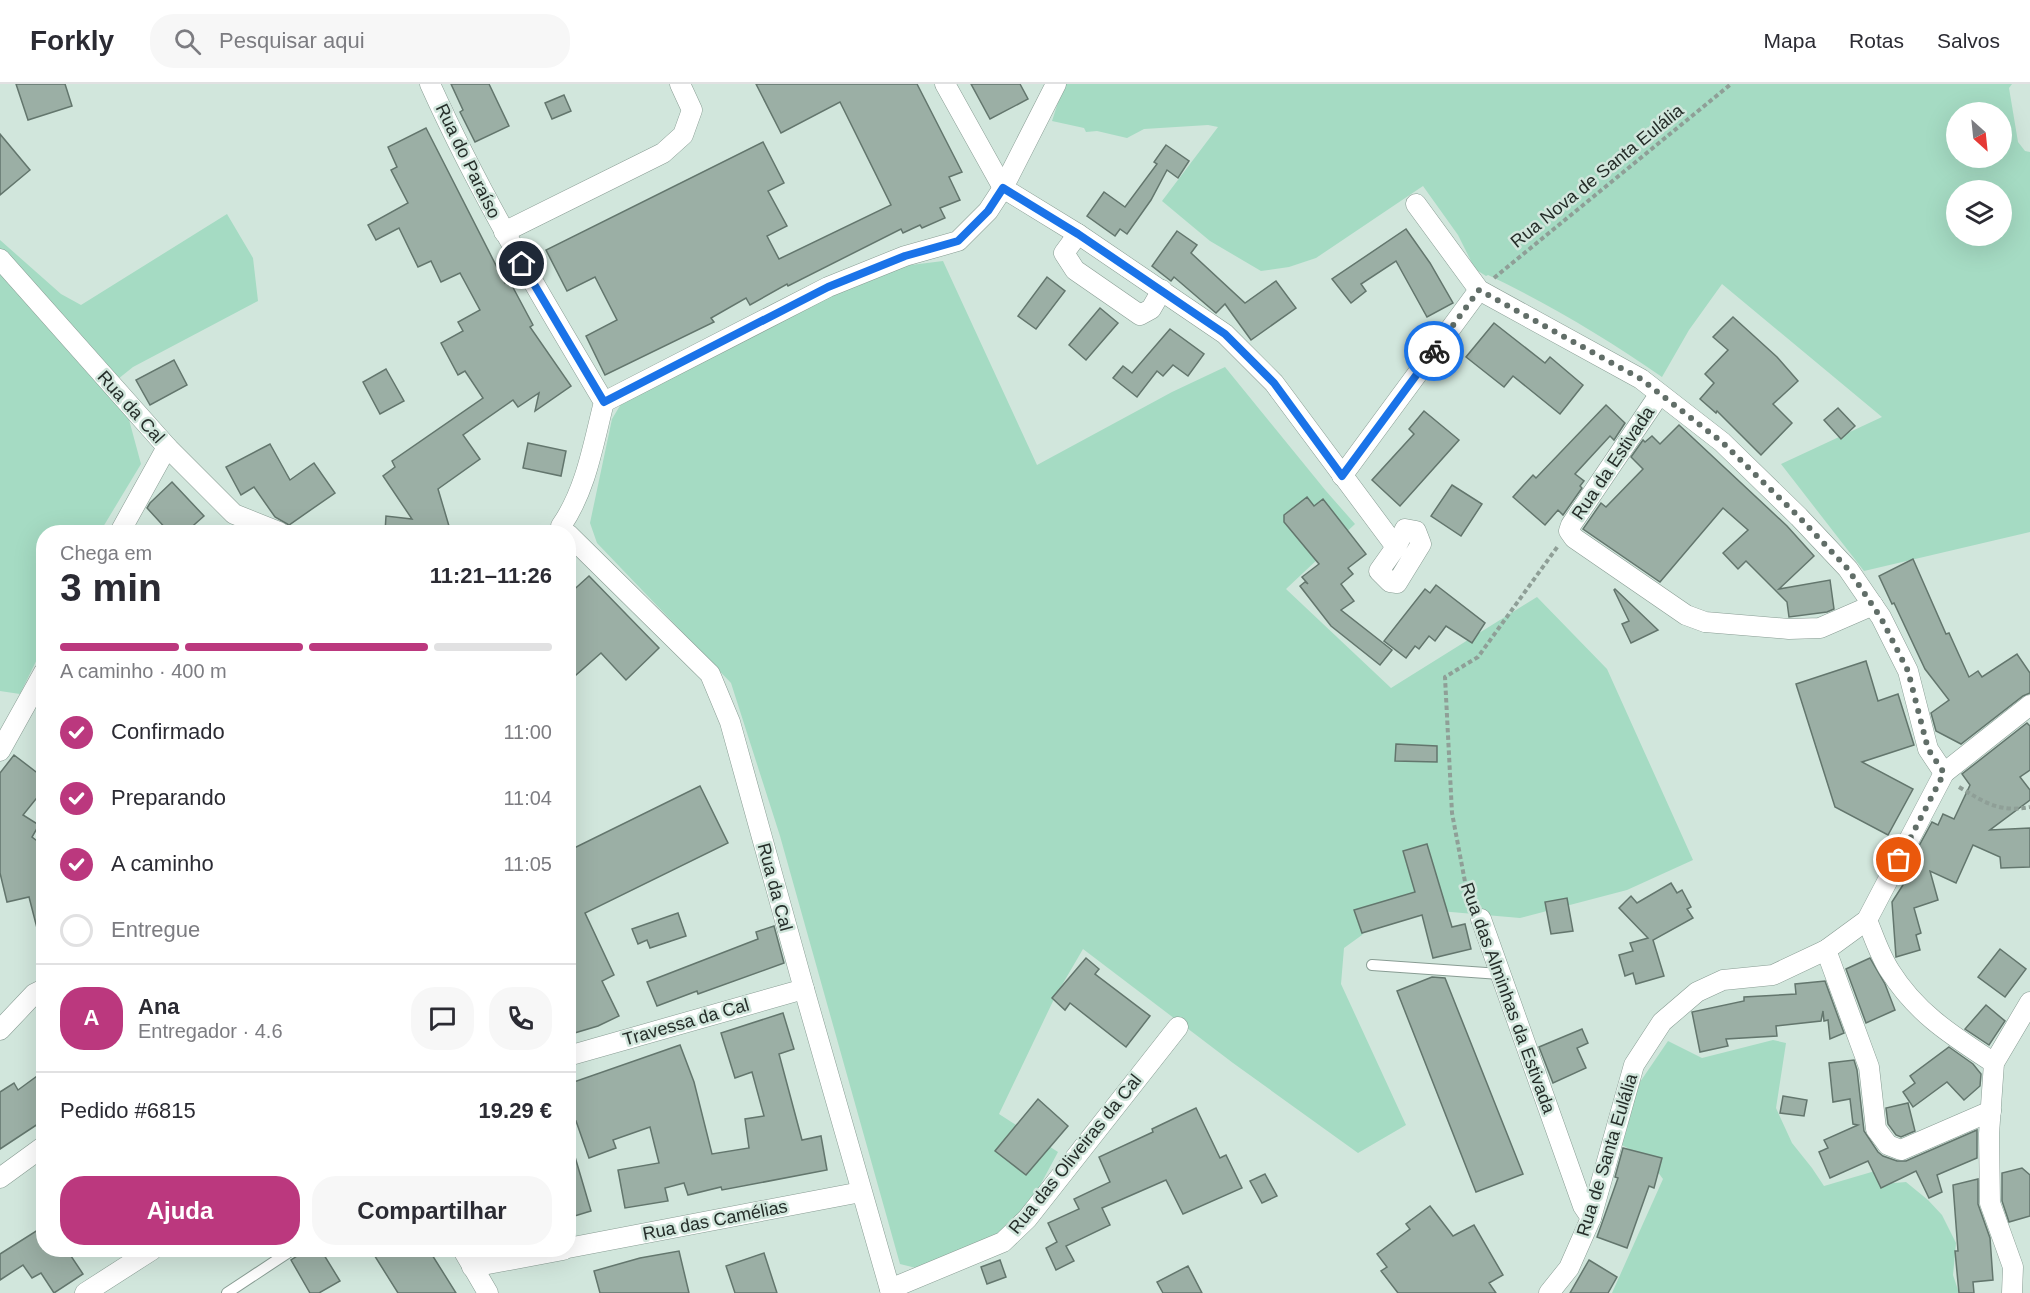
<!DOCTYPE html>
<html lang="pt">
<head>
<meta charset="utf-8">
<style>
  :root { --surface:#fff; --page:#f7f7f7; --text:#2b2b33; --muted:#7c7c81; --line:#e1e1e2; --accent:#bb387e }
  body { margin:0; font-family:Helvetica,sans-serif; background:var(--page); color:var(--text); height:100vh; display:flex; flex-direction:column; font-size:22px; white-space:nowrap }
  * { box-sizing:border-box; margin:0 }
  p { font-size:20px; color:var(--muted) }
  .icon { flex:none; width:33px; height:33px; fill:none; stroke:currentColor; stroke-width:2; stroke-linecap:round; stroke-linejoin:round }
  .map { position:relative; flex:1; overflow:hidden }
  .side { position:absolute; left:36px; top:441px; width:540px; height:732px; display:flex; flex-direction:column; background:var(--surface); border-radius:24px; box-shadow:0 6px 24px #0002 }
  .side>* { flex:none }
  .needle { width:39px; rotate:153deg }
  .fabs { position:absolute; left:1946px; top:18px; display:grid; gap:12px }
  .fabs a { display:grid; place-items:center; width:66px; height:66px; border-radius:50%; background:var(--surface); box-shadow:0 6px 24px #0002; font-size:30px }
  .pin { position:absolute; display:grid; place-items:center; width:51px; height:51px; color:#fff; margin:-26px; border:3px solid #fff; border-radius:50%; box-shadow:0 2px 6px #0007 }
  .courier { position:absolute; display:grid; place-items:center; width:60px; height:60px; margin:-30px; border:4px solid #1a73e8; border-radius:50%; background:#fff; color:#222; box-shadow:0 2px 8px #0007 }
  .head em { font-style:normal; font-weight:700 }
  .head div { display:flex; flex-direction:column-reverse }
  .head { display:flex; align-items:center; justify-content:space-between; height:102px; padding:0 24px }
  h1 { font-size:39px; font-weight:700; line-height:45px }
  .bar { display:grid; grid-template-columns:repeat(4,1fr); gap:9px 6px; align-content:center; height:72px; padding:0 24px }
  .bar i { height:8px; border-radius:4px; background:var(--line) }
  .bar .active { background:var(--accent) }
  .bar p { grid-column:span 4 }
  .line { display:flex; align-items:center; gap:15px; padding:0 24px; border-top:2px solid var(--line) }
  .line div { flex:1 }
  .round { display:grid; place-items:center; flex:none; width:63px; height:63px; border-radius:24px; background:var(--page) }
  ol { padding:0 24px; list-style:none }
  li { display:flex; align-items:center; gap:18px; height:66px }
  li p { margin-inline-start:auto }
  li .icon { padding:6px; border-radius:50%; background:var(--accent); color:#fff; stroke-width:4 }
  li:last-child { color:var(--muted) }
  li i { width:33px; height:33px; border:3px solid var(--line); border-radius:50% }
  .button { display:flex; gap:12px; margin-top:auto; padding:12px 24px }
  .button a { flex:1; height:69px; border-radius:24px; background:var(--accent); color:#fff; font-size:24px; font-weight:700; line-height:69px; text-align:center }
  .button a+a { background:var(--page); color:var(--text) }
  header { display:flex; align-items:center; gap:36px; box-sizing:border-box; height:84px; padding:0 30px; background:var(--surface); border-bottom:2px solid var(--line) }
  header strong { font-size:28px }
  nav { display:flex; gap:33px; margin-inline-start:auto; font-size:21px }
  .search { width:420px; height:54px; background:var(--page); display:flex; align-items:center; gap:15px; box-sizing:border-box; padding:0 21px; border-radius:24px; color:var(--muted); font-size:22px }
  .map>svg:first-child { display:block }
  .green { fill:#a5dbc3; fill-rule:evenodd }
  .building { fill:#9bafa5; stroke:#63766d; stroke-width:1.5 }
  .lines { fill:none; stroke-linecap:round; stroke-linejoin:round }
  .service-casing { stroke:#889c93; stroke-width:12 }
  .minor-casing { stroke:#889c93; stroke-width:21 }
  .path { stroke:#8f9f97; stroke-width:4; stroke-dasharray:4.5 3; stroke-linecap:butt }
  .service { stroke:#fff; stroke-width:10 }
  .minor { stroke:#fff; stroke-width:20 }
  .done { stroke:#616e68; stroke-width:6; stroke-dasharray:0 10.8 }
  .route { stroke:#1a73e8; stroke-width:8 }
  .labels { text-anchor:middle; stroke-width:5; stroke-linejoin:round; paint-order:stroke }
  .street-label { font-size:18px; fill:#252d29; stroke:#d1e6dc }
</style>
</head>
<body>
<header>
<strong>Forkly</strong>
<div class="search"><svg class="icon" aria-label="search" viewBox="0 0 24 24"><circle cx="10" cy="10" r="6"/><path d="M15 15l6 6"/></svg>Pesquisar aqui</div>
<nav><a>Mapa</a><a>Rotas</a><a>Salvos</a></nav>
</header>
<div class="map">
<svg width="2030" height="1209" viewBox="0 0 2030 1209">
  <rect width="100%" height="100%" fill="#d1e6dc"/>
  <g class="green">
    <path d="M1064,0H2012L2009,4L2018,58L2025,67L2030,68V448L1864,487L1781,380L1882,333L1722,200L1689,246L1662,293C1606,254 1549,220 1488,191L1486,192L1475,185L1458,151L1423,102L1316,174L1289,183L1261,187L1210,157L1162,117L1218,43L1208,41L1144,45L1127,54L1097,47L1086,48L1084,44L1052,37ZM1956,28H2001V74H1956ZM1956,106H2001V152H1956Z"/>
    <path d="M227,130L253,174L258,217L133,283L113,299L128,332L141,380L100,448H44L43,563L20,610L0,607V156L61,210L81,221Z"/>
    <path d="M943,177L1037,381L1172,308L1225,283L1326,407L1355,440L1286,505L1391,604L1537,513L1607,585L1693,776L1627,806L1520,834L1382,822L1362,851L1344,864L1341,900L1406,1041L1358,1069L1233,979L1083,865L1055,913L999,1030L1058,1068L1021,1137L1003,1148L916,1184L900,1180L780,752L731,599L597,459L590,439L612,335L624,315L887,184Z"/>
    <path d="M1773,956L1786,959L1776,1024L1792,1059L1812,1084L1824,1102L1875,1087L1882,1100L1906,1098L1928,1116L1942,1131L1956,1159L1953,1191L1959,1209H1612L1663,1095L1649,1076L1620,1060L1640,998L1668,957L1702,974Z"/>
  </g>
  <g class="building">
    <path d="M16,0H65L72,22L28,36Z"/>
    <path d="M451,0H489L509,42L475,58L460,28L463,26Z"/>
    <path d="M756,0H917L962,88L949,93L960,116L940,124L945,134L922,144L920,141L903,149L901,145L788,202L787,200L750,221L746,214L711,234L714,238L605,291L586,252L617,236L595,193L567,207L546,166L763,58L784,99L768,107L787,142L767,152L779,175L891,121L840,18L781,49Z"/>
    <path d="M971,0H1020L1028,15L990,35Z"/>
    <path d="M564,11L571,27L552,35L545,19Z"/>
    <path d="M426,44L505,199L509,196L533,241L530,243L571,302L535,327L539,309L518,323L513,316L463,351L480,375L438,405L449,442L433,446V448H385L386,432L412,435L383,392L395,383L392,377L483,314L465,287L458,291L441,259L463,247L458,238L480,226L460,189L441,198L431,177L418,183L399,144L376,156L368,141L408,119L391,86L397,83L388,63Z"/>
    <path d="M0,50L30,86L0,111Z"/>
    <path d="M1166,61L1189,77L1178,94L1167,86L1151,116L1127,150L1120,145L1115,152L1087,132L1104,108L1125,123L1157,80L1154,78Z"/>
    <path d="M1406,145L1430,179L1453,219L1427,233L1396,177L1361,200L1366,207L1351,219L1332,195Z"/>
    <path d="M1177,147L1197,161L1191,169L1245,219L1276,197L1296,224L1251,256L1225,220L1216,229L1174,193L1171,197L1152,182Z"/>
    <path d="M1047,193L1065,207L1036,245L1018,232Z"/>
    <path d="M1100,224L1118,239L1086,276L1069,261Z"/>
    <path d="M1733,233L1777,273L1798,297L1773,320L1792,339L1761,371L1717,327L1716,329L1700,315L1714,299L1705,290L1728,266L1713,253Z"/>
    <path d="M1494,239L1545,279L1550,273L1583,301L1560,330L1513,292L1504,303L1466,273Z"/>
    <path d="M1170,245L1204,270L1188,292L1173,281L1163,292L1157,287L1137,313L1113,294L1123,282L1132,289Z"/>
    <path d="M174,276L187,301L150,321L136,296Z"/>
    <path d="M386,285L404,317L380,330L363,298Z"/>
    <path d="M1606,321L1625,339L1614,356L1610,352L1575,390L1584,397L1580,402L1582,404L1563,431L1558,426L1545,441L1513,413L1533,391L1536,394Z"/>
    <path d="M1838,324L1855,342L1841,355L1824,336Z"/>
    <path d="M1424,327L1459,356L1400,422L1372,396L1414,350L1409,345Z"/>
    <path d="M1679,341L1787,442L1814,472L1779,505L1830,496L1834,525L1827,528L1789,533L1787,518L1746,477L1738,485L1723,469L1748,446L1723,424L1660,498L1583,445L1601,419L1606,423L1643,385L1631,373L1643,356L1645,358L1652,352L1660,360Z"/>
    <path d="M528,359L566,367L561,392L523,384Z"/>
    <path d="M270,360L290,396L314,379L335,409L289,441L275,433L254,403L241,411L226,383Z"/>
    <path d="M172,398L204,432L186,448H169L147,424L150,419Z"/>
    <path d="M1452,401L1482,420L1461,452L1431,432Z"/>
    <path d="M1307,413L1314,422L1323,415L1366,470L1348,484L1353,490L1341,500L1354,517L1341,526L1392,566L1380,581L1331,542L1300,502L1305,498L1308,500L1302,493L1319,480L1284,438V431Z"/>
    <path d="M1913,475L1946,550L1949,549L1969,593L1978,587L1982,593L2017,570L2030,589V609L2023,612L1961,660L1936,647L1931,629L1949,616L1925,585L1894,519L1892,520L1879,492Z"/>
    <path d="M589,492L659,564L626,596L601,569L568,598V511Z"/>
    <path d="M1436,501L1485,539L1472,559L1446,542L1435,557L1429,552L1419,565L1415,562L1406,574L1384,557L1425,505L1430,509Z"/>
    <path d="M1615,505L1658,546L1631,559L1622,540L1629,537L1614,506Z"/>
    <path d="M1866,577L1878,617L1898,610L1914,661L1862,678L1913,705L1888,751L1835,723L1796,600Z"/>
    <path d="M2027,639L2030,642V686L2020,693L2030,706V716L1990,746L2030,744V783L2001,784L2000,773L1973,761L1956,799L1930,787L1938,816L1914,824L1921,849L1916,851L1920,866L1896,873L1892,818L1919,776L1913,773L1932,738L1938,741L1943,730L1954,735L1970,701L1962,690Z"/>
    <path d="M1396,660L1437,662V678L1395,677Z"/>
    <path d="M14,671L44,694V705L23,731L39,741L32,753L44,762V847L38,848L29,813L7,818L0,789V689Z"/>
    <path d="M700,702L728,759L585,829L614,891L602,897L619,932L598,942L568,951V767Z"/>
    <path d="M1427,760L1452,843L1465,840L1471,865L1433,874L1422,831L1362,849L1354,826L1415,808L1403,767Z"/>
    <path d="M1671,799L1677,809L1682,806L1691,823L1687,825L1693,834L1653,856L1664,892L1636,900L1633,889L1625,892L1619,871L1633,867L1630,859L1648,854L1619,824L1631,812L1637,819Z"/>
    <path d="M1567,814L1573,847L1551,850L1545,818Z"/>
    <path d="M678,829L686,852L650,864L647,856L638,860L632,845Z"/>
    <path d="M774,842L784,879L698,910L697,907L657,922L647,898L758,855L756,848Z"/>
    <path d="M2000,865L2026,885L2005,913L1978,893Z"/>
    <path d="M1086,874L1099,885L1095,890L1150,932L1126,963L1070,919L1065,926L1052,914Z"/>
    <path d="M1870,874L1885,900L1895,926L1866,939L1846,885Z"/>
    <path d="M1432,893L1445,894L1523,1090L1476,1108L1397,907Z"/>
    <path d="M1825,897L1844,949L1830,955L1828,936L1824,937L1823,927L1821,937L1776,942L1777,952L1726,955L1728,962L1700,968L1692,928L1744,917V913L1796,910L1795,900Z"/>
    <path d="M1986,921L2005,937L1989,961L1965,945Z"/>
    <path d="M783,929L794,965L779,970L802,1056L821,1052L827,1086L722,1106L721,1103L688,1111L684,1099L665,1104L668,1117L625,1124L618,1086L659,1079L650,1043L613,1056L616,1064L589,1074L576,1037L568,1040V1000L680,961L694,998L712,1070L749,1064L745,1035L764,1032L752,988L735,994L721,949Z"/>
    <path d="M1582,945L1588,959L1577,964L1586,984L1553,999L1539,963Z"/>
    <path d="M1949,963L1973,980L1981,990L1980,1002L1964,1016L1947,998L1913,1023L1903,1008L1915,999L1910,992Z"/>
    <path d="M1854,976L1857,986L1864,1047L1878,1068L1883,1072L1897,1077H1906L1977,1046V1074L1937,1091L1942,1108L1929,1114L1916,1087L1881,1104L1868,1077L1830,1094L1819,1068L1828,1064L1824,1056L1858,1041L1853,1040L1850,1015L1833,1018L1829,979Z"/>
    <path d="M44,987V1036L0,1065V1008L14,999L18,1006Z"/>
    <path d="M1783,1012L1807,1016L1804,1032L1780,1029Z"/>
    <path d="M1038,1015L1068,1042L1026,1091L995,1067Z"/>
    <path d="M1908,1019L1915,1047L1901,1053L1896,1051L1888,1040L1886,1024Z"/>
    <path d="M1196,1024L1220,1074L1226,1071L1242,1104L1183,1130L1166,1096L1102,1124L1110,1141L1066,1162L1074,1177L1056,1186L1046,1164L1057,1158L1048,1139L1079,1125L1074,1115L1110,1098L1099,1073L1153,1048L1152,1045Z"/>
    <path d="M1623,1064L1662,1074L1654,1104L1649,1102L1627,1164L1597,1153L1618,1094L1615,1093Z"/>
    <path d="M568,1066H573L591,1127L568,1134Z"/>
    <path d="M2022,1084L2030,1091V1132L2009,1138L2002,1117V1089Z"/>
    <path d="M1265,1090L1277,1112L1262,1119L1250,1097Z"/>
    <path d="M1978,1095V1120L1990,1154L1993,1196L1973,1198L1974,1209H1959L1955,1167H1958L1953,1101Z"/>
    <path d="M1430,1122L1453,1152L1474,1141L1503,1191L1489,1199L1496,1209H1398L1381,1187L1387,1183L1377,1170L1410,1145L1406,1140Z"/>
    <path d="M44,1142V1166H67L83,1190L54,1209L41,1189L32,1194L23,1181L0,1196V1170Z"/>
    <path d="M299,1166H321L340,1197L319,1209H310L291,1176L297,1172Z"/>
    <path d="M371,1166H429L456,1209H398Z"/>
    <path d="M679,1167L689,1209H600L594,1187L640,1174Z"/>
    <path d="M764,1169L777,1209H735L726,1182Z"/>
    <path d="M1000,1176L1006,1193L987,1200L981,1183Z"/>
    <path d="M1589,1176L1617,1193L1608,1209H1570Z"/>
    <path d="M1188,1182L1202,1209H1163L1157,1198Z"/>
  </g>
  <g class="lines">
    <g class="service-casing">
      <g id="service">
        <path d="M1372,881L1500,890"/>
        <path d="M227,1209L292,1166"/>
      </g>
    </g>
    <g class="minor-casing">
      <g id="minor">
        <path d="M430,0C480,111 542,214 604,318C593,361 586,406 561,442"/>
        <path d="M945,0L1003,104L1078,150L1225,250L1274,299L1396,463"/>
        <path d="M1416,120L1479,206L1641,295L1722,358L1799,433L1848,485L1881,533L1908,587L1928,665L1944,689"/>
        <path d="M504,148L663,69L683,51L692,26L680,0"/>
        <path d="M1078,150L1064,169L1075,186L1140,231L1151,225L1162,206"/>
        <path d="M0,175L167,363L234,430L279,448"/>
        <path d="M1659,311L1571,441L1569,447L1574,454L1686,531L1705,538L1789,545L1820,544L1873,521"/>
        <path d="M604,318L828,203L905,172L958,157L988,127L1003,104L1056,0"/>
        <path d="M1342,392L1479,206"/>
        <path d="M1405,445L1416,447L1421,460L1397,499L1390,498L1379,487L1396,463Z"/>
        <path d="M120,448L167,363"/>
        <path d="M568,450L710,590L730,638L804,905L891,1209"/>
        <path d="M0,667L44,588"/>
        <path d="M1481,835L1583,1122L1591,1134"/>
        <path d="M1867,836C1874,853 1880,872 1890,887C1917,930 1953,952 1994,979"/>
        <path d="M1826,866L1869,983L1876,1045L1888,1061L1901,1066L1991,1027"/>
        <path d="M0,946L34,910L44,905"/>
        <path d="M568,972L804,905"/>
        <path d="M0,1094L44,1062"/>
        <path d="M568,1164L861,1108"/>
        <path d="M463,1166L488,1209"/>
        <path d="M472,1183L563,1166"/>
        <path d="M890,1205L1003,1158L1027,1135L1178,943"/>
        <path d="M85,1209L152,1166"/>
        <path d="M1549,1209L1569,1184L1591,1134L1634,981L1662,938L1697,908L1723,896L1773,891L1826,866L1867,836L1944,689L2030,621"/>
        <path d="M2012,1209L2013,1183L1990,1119L1989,1050L1994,979L2030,918"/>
      </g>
    </g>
    <g class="path">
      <path d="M1494,194L1731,0"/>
      <path d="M1959,703C1984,718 1999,729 2030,723"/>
      <path d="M1473,818L1466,803L1452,729L1445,593L1478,573L1558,462"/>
    </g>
    <use href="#service" class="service"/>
    <use href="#minor" class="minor"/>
  </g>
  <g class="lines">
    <path class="done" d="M1434,267L1479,206L1641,295L1722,358L1799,433L1848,485L1881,534L1908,587L1928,665L1944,689L1899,776"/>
    <path class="route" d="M522,180L604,318L828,203L905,172L958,157L988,127L1003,104L1078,150L1225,250L1274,299L1342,392L1434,267"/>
  </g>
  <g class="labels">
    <g class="street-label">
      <text transform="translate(468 77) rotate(64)" y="6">Rua do Paraíso</text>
      <text transform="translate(1597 92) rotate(-39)" y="6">Rua Nova de Santa Eulália</text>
      <text transform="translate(131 323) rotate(48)" y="6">Rua da Cal</text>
      <text transform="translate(1613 379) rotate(-56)" y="6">Rua da Estivada</text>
      <text transform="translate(775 803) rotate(75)" y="6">Rua da Cal</text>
      <text transform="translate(1508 914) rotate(70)" y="6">Rua das Alminhas da Estivada</text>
      <text transform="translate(686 938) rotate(-16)" y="6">Travessa da Cal</text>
      <text transform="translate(1075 1070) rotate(-51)" y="6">Rua das Oliveiras da Cal</text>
      <text transform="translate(1607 1071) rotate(-73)" y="6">Rua de Santa Eulália</text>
      <text transform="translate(715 1136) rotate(-11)" y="6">Rua das Camélias</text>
    </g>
  </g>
</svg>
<div class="fabs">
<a><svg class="needle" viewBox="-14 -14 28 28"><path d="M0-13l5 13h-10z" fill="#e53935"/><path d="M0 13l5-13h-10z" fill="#7c7c81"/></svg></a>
<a><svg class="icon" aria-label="layers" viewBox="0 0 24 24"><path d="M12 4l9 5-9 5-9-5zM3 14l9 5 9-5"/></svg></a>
</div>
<div class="pin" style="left:1899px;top:776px;background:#ea580c"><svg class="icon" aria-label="bag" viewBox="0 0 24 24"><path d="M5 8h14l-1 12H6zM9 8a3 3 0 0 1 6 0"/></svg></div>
<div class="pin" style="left:522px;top:180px;background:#1f2937"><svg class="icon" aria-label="home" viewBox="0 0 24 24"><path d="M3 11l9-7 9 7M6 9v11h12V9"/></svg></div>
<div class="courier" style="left:1434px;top:267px"><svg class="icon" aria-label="bike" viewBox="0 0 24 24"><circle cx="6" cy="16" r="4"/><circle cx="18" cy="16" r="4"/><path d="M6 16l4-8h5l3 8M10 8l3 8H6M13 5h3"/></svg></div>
<section class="side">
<div class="head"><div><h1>3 min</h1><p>Chega em</p></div><em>11:21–11:26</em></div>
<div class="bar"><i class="active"></i><i class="active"></i><i class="active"></i><i></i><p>A caminho · 400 m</p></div>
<ol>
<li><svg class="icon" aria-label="check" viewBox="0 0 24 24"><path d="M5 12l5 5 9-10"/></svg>Confirmado<p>11:00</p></li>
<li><svg class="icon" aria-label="check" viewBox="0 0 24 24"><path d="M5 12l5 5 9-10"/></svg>Preparando<p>11:04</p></li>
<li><svg class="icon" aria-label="check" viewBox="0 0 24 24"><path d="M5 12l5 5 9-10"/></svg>A caminho<p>11:05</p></li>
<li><i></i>Entregue</li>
</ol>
<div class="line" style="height:108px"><b class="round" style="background:var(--accent);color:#fff">A</b><div><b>Ana</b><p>Entregador · 4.6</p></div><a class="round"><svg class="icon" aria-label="chat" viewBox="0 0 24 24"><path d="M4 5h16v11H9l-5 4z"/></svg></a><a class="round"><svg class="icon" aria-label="phone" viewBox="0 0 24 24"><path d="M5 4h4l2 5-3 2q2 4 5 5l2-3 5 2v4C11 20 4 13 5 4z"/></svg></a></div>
<div class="line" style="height:78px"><div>Pedido #6815</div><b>19.29 €</b></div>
<div class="button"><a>Ajuda</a><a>Compartilhar</a></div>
</section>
</div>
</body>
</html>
